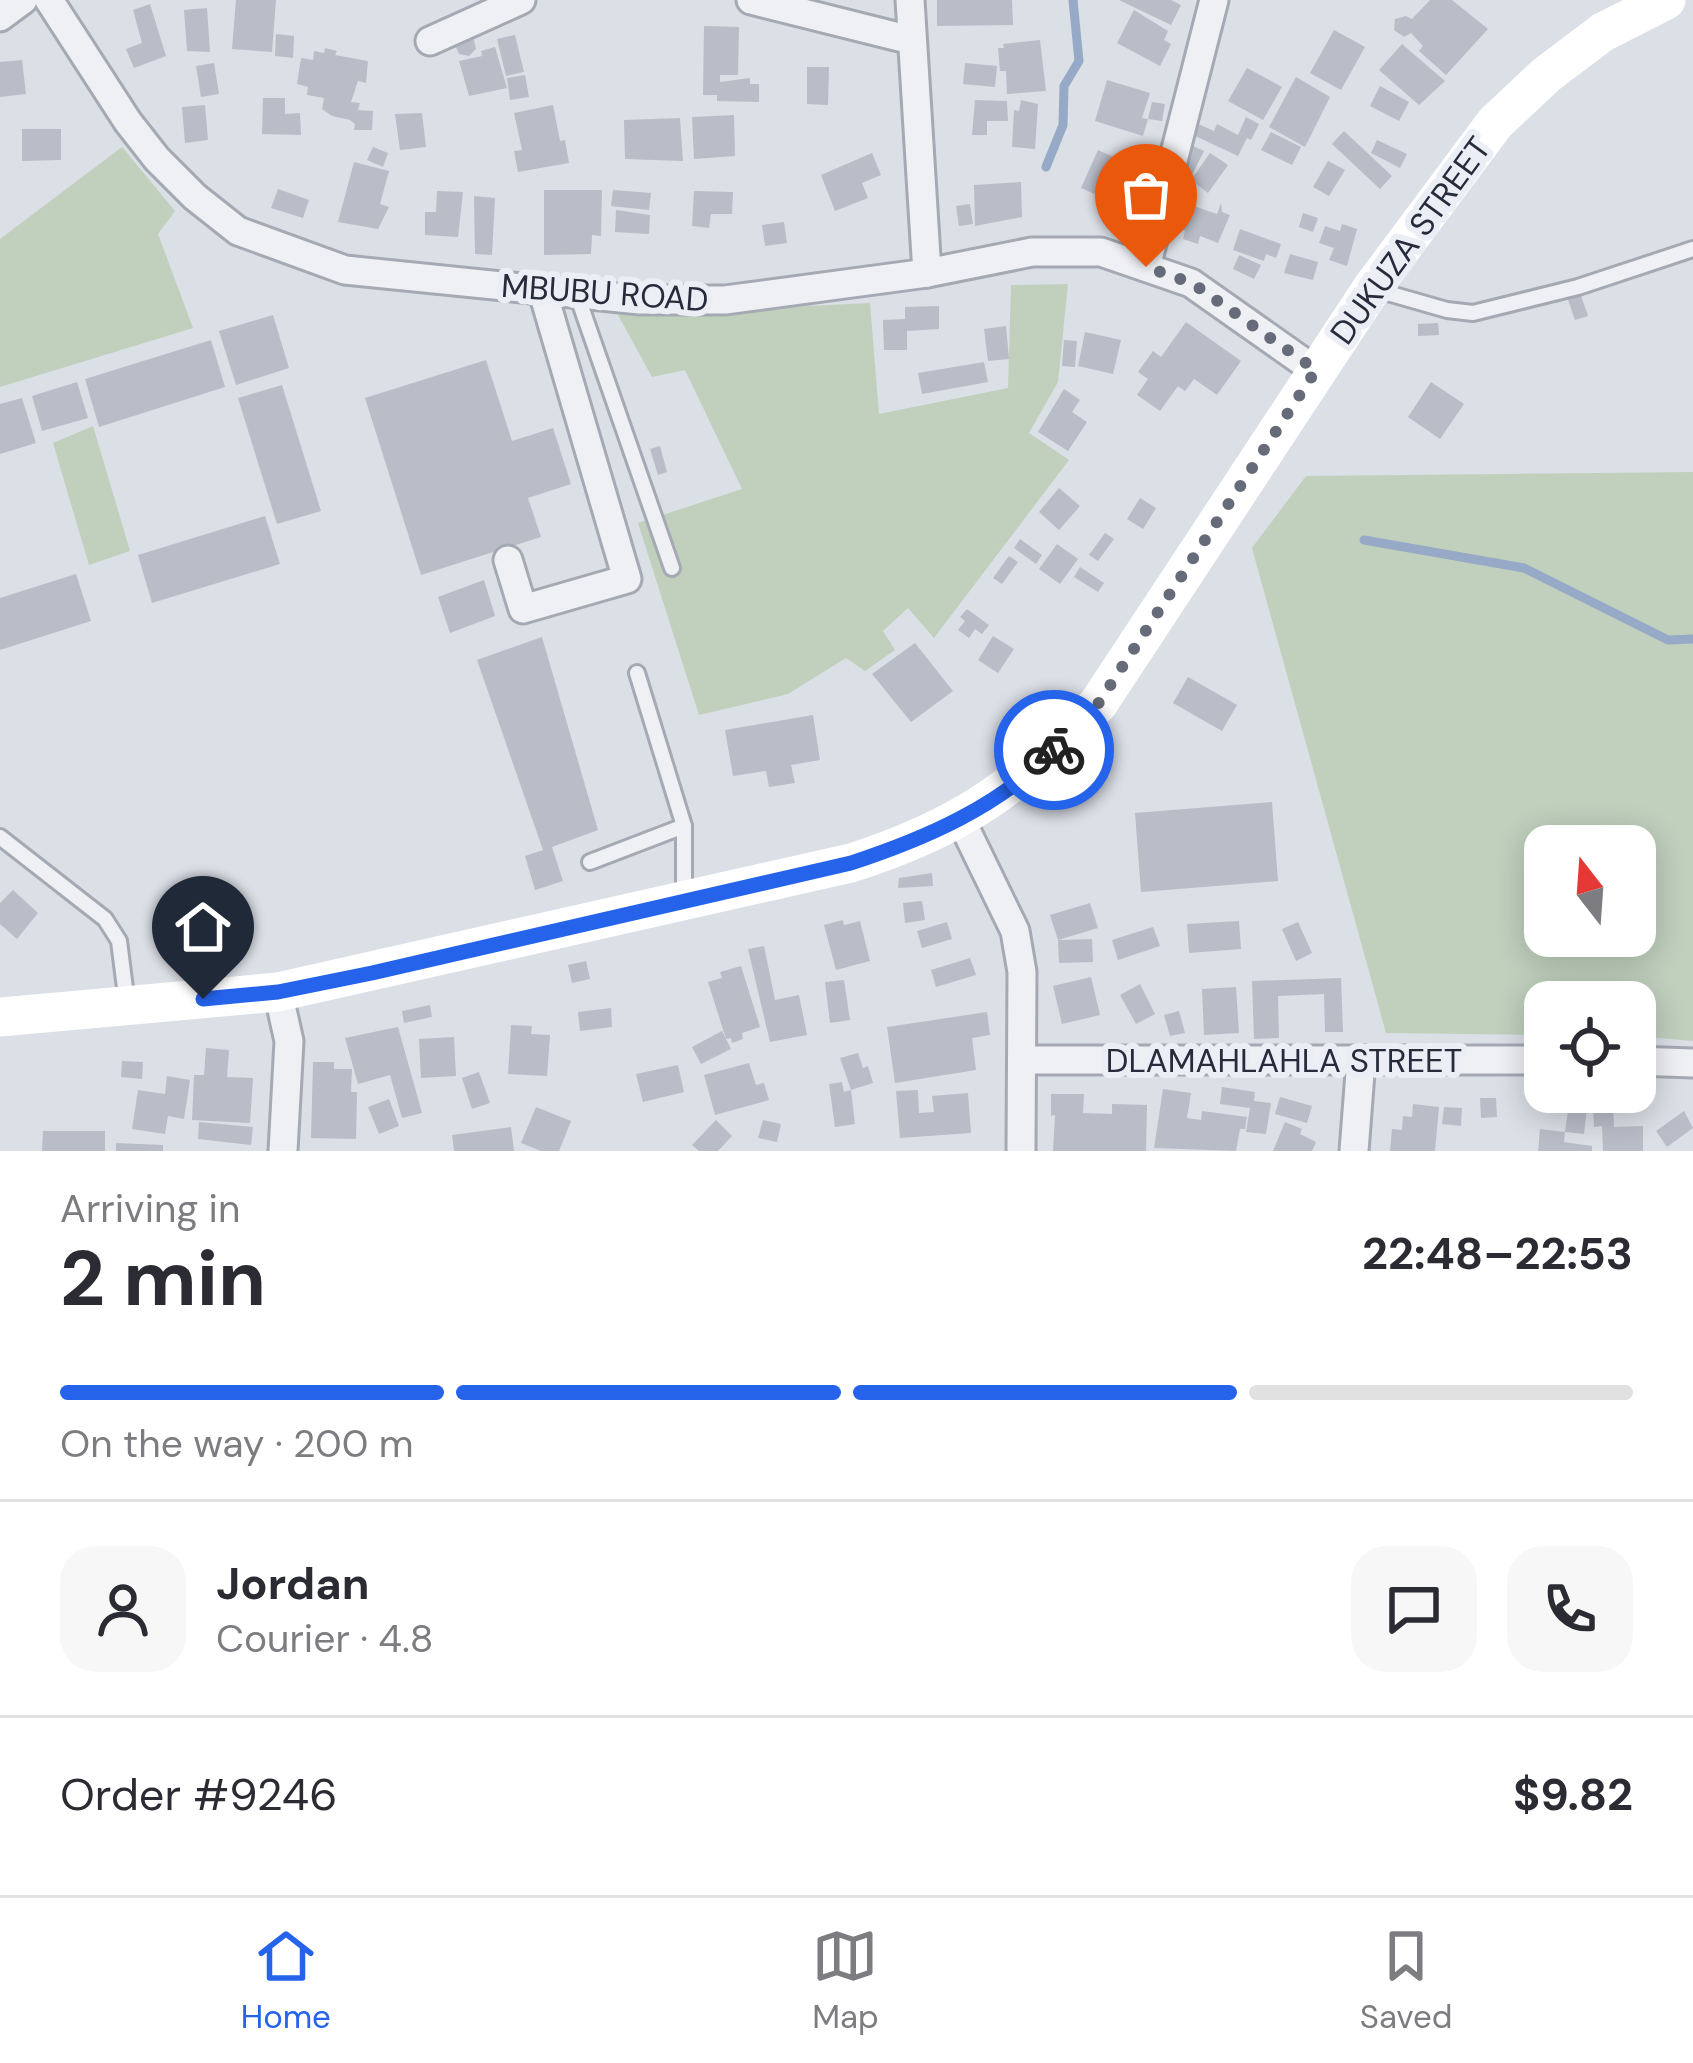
<!DOCTYPE html>
<html lang="en">
<head>
<meta charset="utf-8">
<style>
  :root { --surface:#fff; --page:#f7f7f7; --text:#2b2b33; --muted:#7c7c81; --line:#e1e1e2; --accent:#2563eb }
  body { margin:0; font-family:"DM Sans",sans-serif; background:var(--page); color:var(--text); height:100vh; display:flex; flex-direction:column; font-size:45px; white-space:nowrap }
  * { box-sizing:border-box; margin:0 }
  p { font-size:39px; color:var(--muted) }
  .icon { flex:none; width:66px; height:66px; fill:none; stroke:currentColor; stroke-width:2; stroke-linecap:round; stroke-linejoin:round }
  .map { position:relative; height:1151px; overflow:hidden }
  .details { display:flex; flex-direction:column; background:var(--surface); flex:1 }
  .details>* { flex:none }
  .needle { width:78px; rotate:343deg }
  .buttons { position:absolute; left:1524px; top:825px; display:grid; gap:24px }
  .buttons a { display:grid; place-items:center; width:132px; height:132px; border-radius:24px; background:var(--surface); box-shadow:0 6px 30px #0003; font-size:60px }
  .pin { position:absolute; display:grid; place-items:center; width:102px; height:102px; color:#fff; margin:-123px -51px; border-radius:50% 50% 50% 0; rotate:-45deg; box-shadow:0 0 12px #0007 }
  .pin .icon { rotate:45deg }
  .courier { position:absolute; display:grid; place-items:center; width:120px; height:120px; margin:-60px; border:9px solid #2563eb; border-radius:50%; background:#fff; color:#222; box-shadow:0 3px 15px #0007 }
  .summary em { font-style:normal; font-weight:700 }
  .summary div { display:flex; flex-direction:column-reverse }
  .summary { display:flex; align-items:center; justify-content:space-between; height:204px; padding:0 60px }
  h1 { font-size:78px; font-weight:700; line-height:90px }
  .bar { display:grid; grid-template-columns:repeat(4,1fr); gap:18px 12px; align-content:center; height:144px; padding:0 60px }
  .bar i { height:15px; border-radius:9px; background:var(--line) }
  .bar .on { background:var(--accent) }
  .bar p { grid-column:span 4 }
  .line { display:flex; align-items:center; gap:30px; padding:0 60px; border-top:3px solid var(--line) }
  .line div { flex:1 }
  .round { display:grid; place-items:center; flex:none; width:126px; height:126px; border-radius:36px; background:var(--page) }
  .menu { display:flex; justify-content:space-around; align-items:center; height:168px; border-top:3px solid var(--line); background:var(--surface); font-size:33px; color:var(--muted) }
  .menu a { display:grid; justify-items:center; gap:6px }
  .menu .on { color:var(--accent) }
  .map>svg:first-child { display:block }
  .green { fill:#c0d0bd; fill-rule:evenodd }
  .lines { fill:none; stroke-linecap:round; stroke-linejoin:round }
  .stream { stroke:#96a9c6; stroke-width:9 }
  .building { fill:#b9bdc8 }
  .lane-casing { stroke:#a5a9b3; stroke-width:20 }
  .street-casing { stroke:#a5a9b3; stroke-width:33 }
  .lane { stroke:#eef0f4; stroke-width:14 }
  .street { stroke:#eef0f4; stroke-width:27 }
  .secondary { stroke:#fff; stroke-width:39 }
  .done { stroke:#656b78; stroke-width:12; stroke-dasharray:0 21.6 }
  .route { stroke:#2563eb; stroke-width:15 }
  .labels { text-anchor:middle; stroke-width:12; stroke-linejoin:round; paint-order:stroke }
  .street-label { font-size:33px; fill:#262c3c; stroke:#ebeef4 }
</style>
</head>
<body>
<div class="map">
<svg width="1693" height="1151" viewBox="0 0 1693 1151">
  <rect width="100%" height="100%" fill="#dbdfe6"/>
  <g class="green">
    <path d="M122,147L175,211L158,234L193,328L0,387V239Z"/>
    <path d="M1068,284L1058,382L1029,433L1069,460L934,638L908,608L883,631L895,650L865,671L846,658L788,694L699,715L638,523L742,489L685,370L652,377L618,315L870,303L879,414L1008,388L1011,285Z"/>
    <path d="M93,426L130,551L89,565L53,443Z"/>
    <path d="M1693,472V1041L1635,1036V1002H1545V1035L1386,1033L1252,548L1306,476ZM1635,846V936H1545V846Z"/>
  </g>
  <g class="lines">
    <g class="stream">
      <path d="M1046,167L1063,125L1064,86L1079,61L1073,0"/>
      <path d="M1364,540L1524,568L1668,640L1693,639"/>
    </g>
  </g>
  <g class="building">
    <path d="M236,0H276L272,52L232,49Z"/>
    <path d="M937,0H1012L1013,25L937,26Z"/>
    <path d="M1119,0H1171L1181,5L1171,25Z"/>
    <path d="M1430,0H1452L1488,29L1446,75L1419,51L1423,46L1411,33L1404,37L1394,30L1395,19L1406,16L1412,19Z"/>
    <path d="M150,4L166,56L134,68L126,49L142,43L133,10Z"/>
    <path d="M207,8L210,52L187,51L184,10Z"/>
    <path d="M1134,10L1168,31L1164,40L1171,44L1160,66L1117,43Z"/>
    <path d="M704,26L739,27L738,75H720V82L750,78V84H759V102L717,101V95H703Z"/>
    <path d="M1334,30L1365,47L1341,90L1310,73Z"/>
    <path d="M276,34L294,36L293,58L275,56Z"/>
    <path d="M515,35L524,72L506,76L497,39Z"/>
    <path d="M461,36H473L476,49L469,56L459,54L455,45Z"/>
    <path d="M1040,40L1046,91L1007,94L1006,71H1000L998,48H1004L1003,44Z"/>
    <path d="M1402,44L1445,81L1419,105L1379,70Z"/>
    <path d="M495,47L507,88L469,96L459,61L482,56L481,51Z"/>
    <path d="M325,48L337,51L335,55L368,61L366,83L358,81L351,102L360,103L358,110L373,111L372,130H354L355,124L350,120L332,116L322,109L324,98L307,95L308,87L297,84L301,58L313,60L314,51L324,53Z"/>
    <path d="M22,60L26,94L0,97V62Z"/>
    <path d="M214,63L219,94L201,97L196,66Z"/>
    <path d="M965,63L997,66L995,87L963,84Z"/>
    <path d="M807,67H829L828,105L807,104Z"/>
    <path d="M1247,68L1282,87L1263,120L1228,101Z"/>
    <path d="M525,75L529,97L510,100L507,78Z"/>
    <path d="M1296,77L1330,97L1305,147L1269,127Z"/>
    <path d="M1107,80L1150,93L1142,118L1148,119L1143,136L1095,121Z"/>
    <path d="M1380,86L1409,102L1399,121L1370,106Z"/>
    <path d="M263,98H285V114L300,113L301,135L262,134Z"/>
    <path d="M975,100L1007,101L1008,121H987V135H972Z"/>
    <path d="M1021,100L1038,104L1035,149L1012,147L1014,110L1019,111Z"/>
    <path d="M1152,102L1165,104L1162,121L1148,119Z"/>
    <path d="M205,105L208,140L185,143L182,107Z"/>
    <path d="M553,105L560,141L565,140L569,163L518,172L514,151L522,150L514,113Z"/>
    <path d="M422,113L426,147L400,150L395,114Z"/>
    <path d="M734,115L735,156L694,159L692,117Z"/>
    <path d="M1246,117L1259,124L1251,140L1247,138L1238,156L1191,134L1196,123L1214,131L1217,124L1238,135Z"/>
    <path d="M680,118L683,161L625,159L624,120Z"/>
    <path d="M22,129H61V160L22,161Z"/>
    <path d="M1344,131L1392,176L1380,189L1332,144Z"/>
    <path d="M1271,132L1301,147L1292,165L1261,150Z"/>
    <path d="M1377,140L1407,154L1400,168L1371,153Z"/>
    <path d="M1193,146L1204,151L1191,177L1180,172Z"/>
    <path d="M373,147L388,153L383,167L367,160Z"/>
    <path d="M1098,150L1134,166L1117,204L1081,188Z"/>
    <path d="M872,153L881,175L862,183L868,198L835,211L821,175Z"/>
    <path d="M1210,153L1228,165L1208,193L1191,180Z"/>
    <path d="M1328,161L1345,170L1329,196L1313,187Z"/>
    <path d="M354,162L389,171L380,204L389,207L378,229L338,222Z"/>
    <path d="M1021,182L1022,217L975,226L974,185Z"/>
    <path d="M278,189L309,200L303,218L271,208Z"/>
    <path d="M544,190H602L601,236L592,235L591,254L544,255Z"/>
    <path d="M613,190L651,193L649,210L611,206Z"/>
    <path d="M437,191L463,192L458,237L425,235V212H436Z"/>
    <path d="M694,191L733,192L732,214H711L709,228L692,226Z"/>
    <path d="M474,196L495,198L492,255L475,254Z"/>
    <path d="M1221,203L1222,212L1230,215L1218,243L1200,236L1198,244L1183,239L1185,231L1165,224L1169,213L1184,218L1191,205L1217,214Z"/>
    <path d="M970,204L973,224L959,226L956,206Z"/>
    <path d="M616,210L650,215L649,234L615,232Z"/>
    <path d="M1303,213L1318,218L1313,232L1299,227Z"/>
    <path d="M784,222L787,243L765,246L762,225Z"/>
    <path d="M1342,224L1357,229L1347,266L1329,260L1334,248L1319,243L1325,226L1340,231Z"/>
    <path d="M1240,229L1281,244L1276,258L1266,254L1264,261L1233,250Z"/>
    <path d="M1290,254L1318,262L1313,280L1284,273Z"/>
    <path d="M1239,255L1261,265L1254,279L1233,269Z"/>
    <path d="M1579,290L1588,316L1575,320L1566,294Z"/>
    <path d="M939,306V329L907,331V350H884L883,320L905,319V307Z"/>
    <path d="M273,315L289,368L236,385L219,331Z"/>
    <path d="M1186,322L1241,361L1217,395L1194,379L1185,391L1178,386L1160,411L1137,395L1148,379L1138,372L1153,351L1161,357Z"/>
    <path d="M1438,323L1439,335L1418,336V324Z"/>
    <path d="M1006,326L1009,359L988,361L984,329Z"/>
    <path d="M1085,332L1121,340L1113,374L1078,366Z"/>
    <path d="M211,340L225,387L99,427L85,379Z"/>
    <path d="M1064,340L1077,341L1075,367L1062,366Z"/>
    <path d="M486,360L512,441L553,428L571,484L528,498L541,537L421,575L365,398Z"/>
    <path d="M984,362L988,382L922,394L918,373Z"/>
    <path d="M77,382L88,418L42,431L32,396Z"/>
    <path d="M1431,382L1464,404L1440,439L1408,417Z"/>
    <path d="M282,385L321,511L277,524L238,398Z"/>
    <path d="M1064,389L1080,400L1072,412L1087,422L1068,451L1038,432Z"/>
    <path d="M22,398L36,443L0,454V404Z"/>
    <path d="M660,446L667,472L658,475L650,449Z"/>
    <path d="M1059,488L1080,506L1059,530L1039,512Z"/>
    <path d="M1140,498L1156,508L1143,529L1127,519Z"/>
    <path d="M265,516L280,564L152,603L138,555Z"/>
    <path d="M1105,533L1114,539L1098,561L1089,555Z"/>
    <path d="M1020,539L1042,555L1036,564L1014,548Z"/>
    <path d="M1057,544L1078,559L1060,584L1039,569Z"/>
    <path d="M1009,556L1018,562L1002,584L993,578Z"/>
    <path d="M1080,567L1104,583L1098,592L1074,577Z"/>
    <path d="M76,574L91,621L0,650V598Z"/>
    <path d="M484,580L495,616L450,633L438,597Z"/>
    <path d="M967,609L989,625L982,634L975,629L969,638L958,630L965,621L960,617Z"/>
    <path d="M993,636L1014,649L998,673L978,660Z"/>
    <path d="M542,637L598,830L552,847L563,881L535,890L525,856L543,850L477,660Z"/>
    <path d="M915,643L953,691L911,722L872,674Z"/>
    <path d="M1188,677L1237,705L1222,731L1173,703Z"/>
    <path d="M813,715L820,760L791,765L795,783L769,787L766,771L733,776L725,730Z"/>
    <path d="M1272,802L1278,881L1141,892L1135,813Z"/>
    <path d="M932,873L933,886L898,888L899,878Z"/>
    <path d="M13,890L38,913L17,939L0,924V903Z"/>
    <path d="M922,901L925,920L905,923L903,903Z"/>
    <path d="M1090,903L1098,928L1058,940L1050,915Z"/>
    <path d="M843,920L844,925L860,921L870,961L836,970L824,925Z"/>
    <path d="M1239,921L1241,949L1189,953L1187,924Z"/>
    <path d="M947,922L952,939L922,948L917,931Z"/>
    <path d="M1298,922L1312,953L1296,961L1282,929Z"/>
    <path d="M1153,927L1160,946L1118,960L1112,940Z"/>
    <path d="M1092,939L1093,962L1059,963L1058,940Z"/>
    <path d="M764,946L775,1000L799,995L807,1035L770,1042L748,949Z"/>
    <path d="M970,958L976,975L936,987L931,970Z"/>
    <path d="M586,961L590,979L572,983L568,965Z"/>
    <path d="M741,966L760,1027L742,1033L743,1039L732,1043L731,1038L726,1039L708,982L722,978L720,972Z"/>
    <path d="M1091,977L1100,1015L1062,1024L1053,986Z"/>
    <path d="M1341,978L1343,1032H1325L1324,994L1278,996L1279,1038L1254,1039L1252,981Z"/>
    <path d="M844,980L850,1020L830,1023L825,982Z"/>
    <path d="M1140,984L1155,1014L1136,1024L1120,995Z"/>
    <path d="M1236,987L1239,1033L1204,1035L1202,989Z"/>
    <path d="M430,1005L432,1017L404,1023L402,1011Z"/>
    <path d="M611,1008L612,1027L580,1031L578,1012Z"/>
    <path d="M1179,1011L1185,1033L1170,1036L1164,1015Z"/>
    <path d="M987,1012L990,1035L972,1038L976,1070L895,1083L887,1027Z"/>
    <path d="M511,1025L532,1026L531,1034L550,1035L547,1076L508,1074Z"/>
    <path d="M398,1027L422,1113L402,1118L390,1075L358,1084L345,1038Z"/>
    <path d="M722,1031L731,1049L701,1064L692,1047Z"/>
    <path d="M454,1037L456,1076L421,1078L419,1039Z"/>
    <path d="M206,1048L229,1050L227,1077L253,1078L250,1123L192,1120L194,1075H204Z"/>
    <path d="M858,1053L863,1068L868,1066L873,1083L851,1090L840,1058Z"/>
    <path d="M122,1061L143,1062L142,1079L121,1077Z"/>
    <path d="M313,1062H334V1069H352L351,1092H357L356,1139L311,1138Z"/>
    <path d="M749,1063L756,1085L764,1083L769,1100L715,1115L704,1075Z"/>
    <path d="M678,1065L684,1092L643,1102L636,1074Z"/>
    <path d="M479,1072L490,1103L472,1109L462,1078Z"/>
    <path d="M167,1076L190,1080L184,1119L168,1116L165,1134L132,1129L138,1090L165,1094Z"/>
    <path d="M842,1082L844,1092L851,1090L855,1124L835,1127L829,1084Z"/>
    <path d="M1222,1087L1255,1092L1254,1101L1271,1103L1266,1134L1246,1132L1250,1108L1220,1104Z"/>
    <path d="M1163,1089L1191,1093L1187,1118L1201,1120L1202,1111L1247,1117L1245,1129H1240L1236,1151L1154,1148Z"/>
    <path d="M918,1090L919,1113L934,1112L932,1096L968,1093L971,1133L900,1138L896,1091Z"/>
    <path d="M1051,1094H1084L1083,1113L1112,1114V1104L1147,1105L1146,1151H1053L1055,1115L1051,1116Z"/>
    <path d="M1280,1097L1312,1106L1307,1123L1275,1114Z"/>
    <path d="M1570,1097L1588,1100L1584,1134L1565,1132Z"/>
    <path d="M1480,1098H1496L1497,1117L1481,1118Z"/>
    <path d="M389,1099L399,1126L379,1134L368,1107Z"/>
    <path d="M1413,1104L1439,1107L1435,1151H1390L1392,1129L1402,1130L1403,1116L1412,1117Z"/>
    <path d="M536,1107L571,1121L559,1151H541L521,1143Z"/>
    <path d="M1444,1107L1462,1108L1461,1126L1442,1124Z"/>
    <path d="M1613,1107L1614,1127L1643,1126V1151H1603L1602,1126L1594,1127L1593,1109Z"/>
    <path d="M1684,1111L1693,1128L1667,1147L1656,1131Z"/>
    <path d="M716,1120L732,1136L718,1151H699L692,1145Z"/>
    <path d="M763,1120L781,1124L777,1142L758,1138Z"/>
    <path d="M199,1122L253,1127L251,1145L198,1139Z"/>
    <path d="M1285,1122L1302,1129L1300,1134L1316,1142L1312,1151H1273Z"/>
    <path d="M511,1127L514,1151H454L452,1135Z"/>
    <path d="M1540,1129L1565,1132L1564,1142L1592,1146V1151H1538Z"/>
    <path d="M43,1131H105V1151H42Z"/>
    <path d="M116,1143L163,1145V1151H116Z"/>
  </g>
  <g class="lines">
    <g class="lane-casing">
      <g id="lane">
        <path d="M1377,290L1447,310L1473,313L1578,287L1693,249"/>
        <path d="M576,292L672,568"/>
        <path d="M637,673L684,826V895"/>
        <path d="M0,837L105,919L119,941L127,1004"/>
        <path d="M590,862L684,826"/>
      </g>
    </g>
    <g class="street-casing">
      <g id="street">
        <path d="M49,0L128,122L157,159L195,197L238,231L345,270L640,300H725L927,273L1032,252H1101L1191,283L1316,371"/>
        <path d="M751,0L911,40"/>
        <path d="M910,0L927,273"/>
        <path d="M0,17L23,0"/>
        <path d="M430,41L521,0"/>
        <path d="M1146,267L1214,0"/>
        <path d="M508,560L523,609L627,579L542,289"/>
        <path d="M961,820L1015,931L1022,972L1021,1151"/>
        <path d="M278,992L289,1041L283,1151"/>
        <path d="M1023,1060H1545"/>
        <path d="M1635,1061L1693,1063"/>
        <path d="M1354,1151L1361,1060"/>
      </g>
    </g>
    <use href="#lane" class="lane"/>
    <use href="#street" class="street"/>
    <path class="secondary" d="M0,1017L278,992L851,863C961,828 1018,787 1098,704L1372,288L1495,123L1546,75L1603,32L1666,0"/>
  </g>
  <g class="lines">
    <path class="done" d="M1054,750L1098,704L1316,370L1192,283L1146,267"/>
    <path class="route" d="M203,999L278,992L372,973L851,863C924,839 999,807 1054,750"/>
  </g>
  <g class="labels">
    <g class="street-label">
      <text transform="translate(1410 240) rotate(-54)" y="12">DUKUZA STREET</text>
      <text transform="translate(605 292) rotate(4)" y="12">MBUBU ROAD</text>
      <text x="1284" y="1072">DLAMAHLAHLA STREET</text>
    </g>
  </g>
</svg>
<div class="buttons">
<a><svg class="needle" viewBox="-14 -14 28 28"><path d="M0-13l5 13h-10z" fill="#e53935"/><path d="M0 13l5-13h-10z" fill="#7c7c81"/></svg></a>
<a><svg class="icon" aria-label="locate" viewBox="0 0 24 24"><circle cx="12" cy="12" r="6"/><path d="M12 2v4M12 18v4M2 12h4M18 12h4"/></svg></a>
</div>
<div class="pin" style="left:1146px;top:267px;background:#ea580c"><svg class="icon" aria-label="bag" viewBox="0 0 24 24"><path d="M5 8h14l-1 12H6zM9 8a3 3 0 0 1 6 0"/></svg></div>
<div class="pin" style="left:203px;top:999px;background:#1f2937"><svg class="icon" aria-label="home" viewBox="0 0 24 24"><path d="M3 11l9-7 9 7M6 9v11h12V9"/></svg></div>
<div class="courier" style="left:1054px;top:750px"><svg class="icon" aria-label="bike" viewBox="0 0 24 24"><circle cx="6" cy="16" r="4"/><circle cx="18" cy="16" r="4"/><path d="M6 16l4-8h5l3 8M10 8l3 8H6M13 5h3"/></svg></div>
</div>
<section class="details">
<div class="summary"><div><h1>2 min</h1><p>Arriving in</p></div><em>22:48–22:53</em></div>
<div class="bar"><i class="on"></i><i class="on"></i><i class="on"></i><i></i><p>On the way · 200 m</p></div>
<div class="line" style="height:216px"><a class="round"><svg class="icon" aria-label="person" viewBox="0 0 24 24"><circle cx="12" cy="8" r="4"/><path d="M4 21q1-7 8-7t8 7"/></svg></a><div><b>Jordan</b><p>Courier · 4.8</p></div><a class="round"><svg class="icon" aria-label="chat" viewBox="0 0 24 24"><path d="M4 5h16v11H9l-5 4z"/></svg></a><a class="round"><svg class="icon" aria-label="phone" viewBox="0 0 24 24"><path d="M5 4h4l2 5-3 2q2 4 5 5l2-3 5 2v4C11 20 4 13 5 4z"/></svg></a></div>
<div class="line" style="height:156px"><div>Order #9246</div><b>$9.82</b></div>
</section>
<nav class="menu">
<a class="on"><svg class="icon" aria-label="home" viewBox="0 0 24 24"><path d="M3 11l9-7 9 7M6 9v11h12V9"/></svg>Home</a>
<a><svg class="icon" aria-label="map" viewBox="0 0 24 24"><path d="M3 6l6-2 6 2 6-2v14l-6 2-6-2-6 2zM9 4v14M15 6v14"/></svg>Map</a>
<a><svg class="icon" aria-label="saved" viewBox="0 0 24 24"><path d="M7 4h10v16l-5-4-5 4z"/></svg>Saved</a>
</nav>
</body>
</html>
